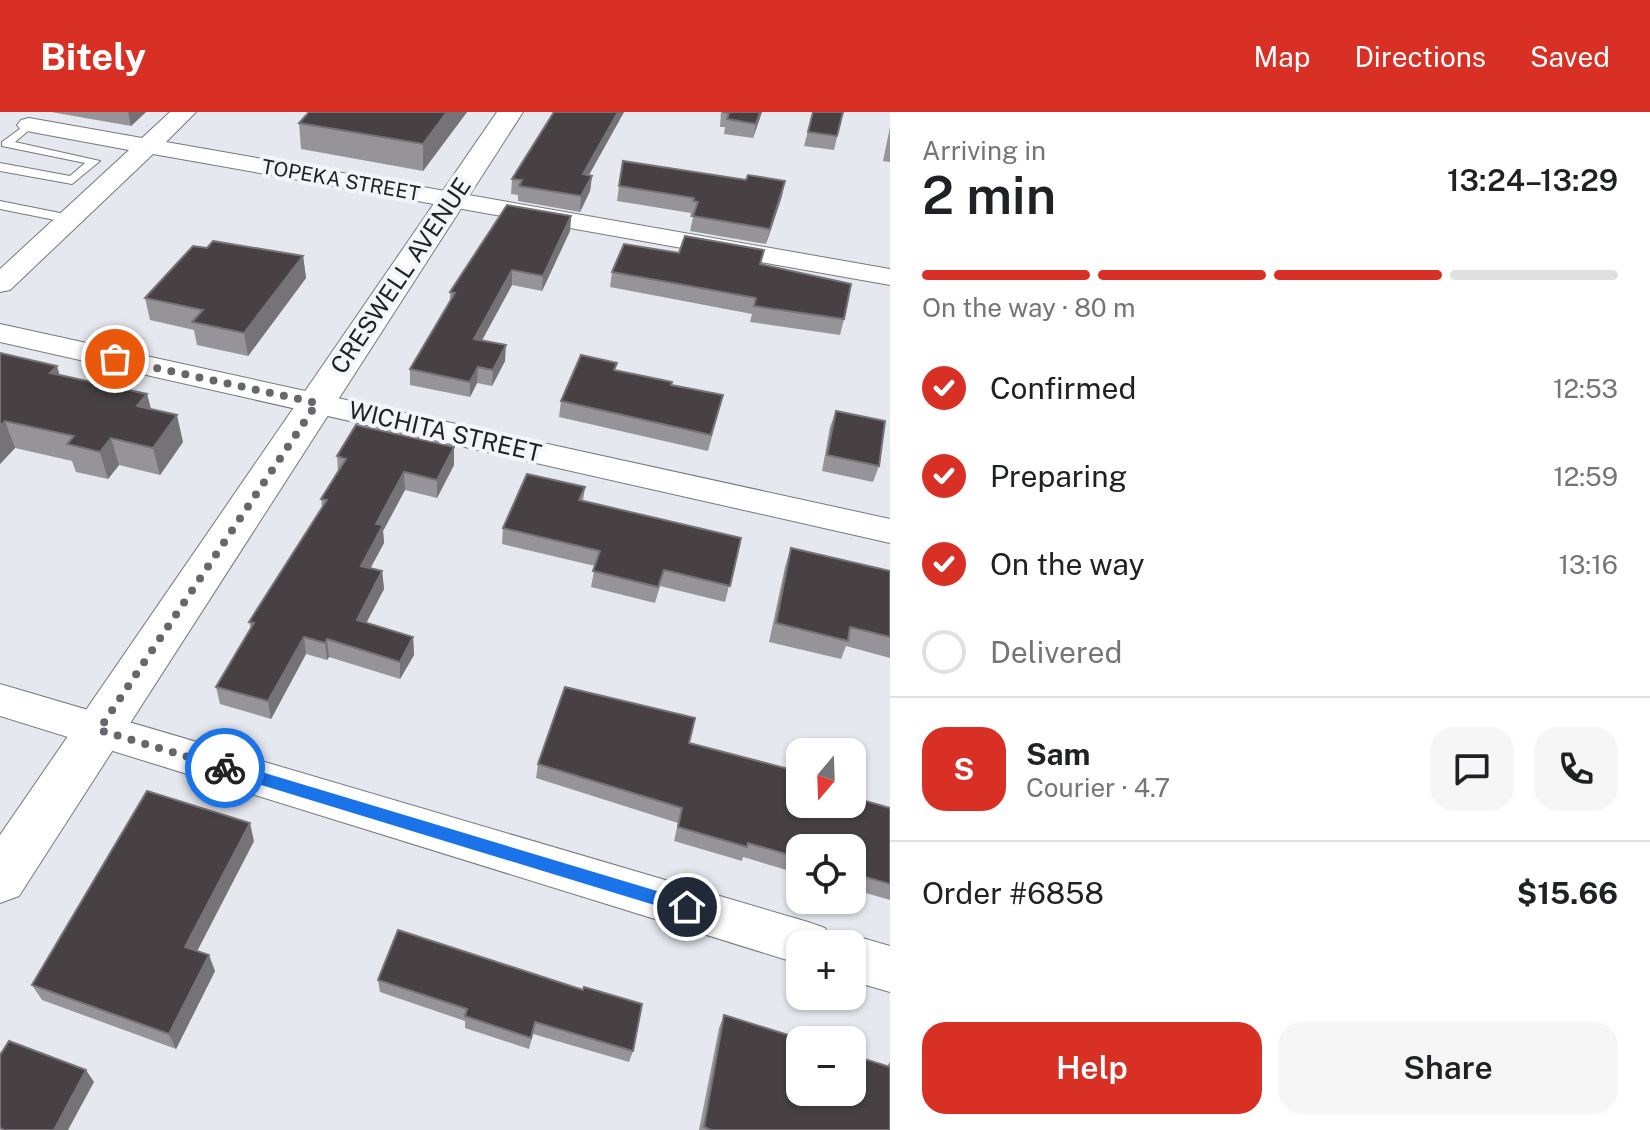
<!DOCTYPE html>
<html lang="en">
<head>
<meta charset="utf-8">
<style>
  :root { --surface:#fff; --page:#f6f6f6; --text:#202124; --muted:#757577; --line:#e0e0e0; --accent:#d93025 }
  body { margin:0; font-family:"Public Sans",sans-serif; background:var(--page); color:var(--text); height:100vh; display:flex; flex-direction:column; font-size:30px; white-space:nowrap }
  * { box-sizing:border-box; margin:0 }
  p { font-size:26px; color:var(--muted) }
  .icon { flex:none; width:44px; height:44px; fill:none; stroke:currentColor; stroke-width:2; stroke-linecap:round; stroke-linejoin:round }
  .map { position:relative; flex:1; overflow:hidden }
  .panel { display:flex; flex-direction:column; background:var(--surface); width:760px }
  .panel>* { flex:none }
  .needle { width:52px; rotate:199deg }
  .buttons { position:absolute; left:786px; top:626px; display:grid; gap:16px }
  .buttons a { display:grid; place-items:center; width:80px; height:80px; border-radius:16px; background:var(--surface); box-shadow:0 2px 6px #0004; font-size:40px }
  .pin { position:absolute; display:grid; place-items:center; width:68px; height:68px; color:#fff; margin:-34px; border:4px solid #fff; border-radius:50%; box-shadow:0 2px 8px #0007 }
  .courier { position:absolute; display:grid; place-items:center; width:80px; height:80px; margin:-40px; border:6px solid #1a73e8; border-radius:50%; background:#fff; color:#222; box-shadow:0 2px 10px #0007 }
  .summary em { font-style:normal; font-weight:600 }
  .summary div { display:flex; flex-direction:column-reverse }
  .summary { display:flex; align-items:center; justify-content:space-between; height:136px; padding:0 32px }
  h1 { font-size:52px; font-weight:600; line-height:60px }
  .bar { display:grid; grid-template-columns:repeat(4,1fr); gap:12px 8px; align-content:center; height:96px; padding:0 32px }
  .bar i { height:10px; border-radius:6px; background:var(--line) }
  .bar .on { background:var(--accent) }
  .bar p { grid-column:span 4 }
  .line { display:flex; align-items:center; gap:20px; padding:0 32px; border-top:2px solid var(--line) }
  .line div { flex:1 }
  .round { display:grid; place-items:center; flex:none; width:84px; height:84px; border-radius:24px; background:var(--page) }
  ol { padding:0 32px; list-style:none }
  li { display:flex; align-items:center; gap:24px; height:88px }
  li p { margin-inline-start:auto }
  li .icon { padding:8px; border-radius:50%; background:var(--accent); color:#fff; stroke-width:4 }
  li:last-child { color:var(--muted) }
  li i { width:44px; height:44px; border:4px solid var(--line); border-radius:50% }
  .action { display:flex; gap:16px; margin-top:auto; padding:16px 32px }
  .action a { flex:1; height:92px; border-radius:24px; background:var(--accent); color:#fff; font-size:32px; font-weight:600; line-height:92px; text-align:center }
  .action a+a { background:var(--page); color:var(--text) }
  header { display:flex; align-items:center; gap:48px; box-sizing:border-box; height:112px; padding:0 40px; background:var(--accent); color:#fff }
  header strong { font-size:38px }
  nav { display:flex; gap:44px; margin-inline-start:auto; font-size:28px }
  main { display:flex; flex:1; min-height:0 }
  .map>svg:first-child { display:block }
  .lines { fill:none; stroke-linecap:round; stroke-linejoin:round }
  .service-casing { stroke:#75787d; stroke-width:2 }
  .minor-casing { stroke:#75787d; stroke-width:2 }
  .tertiary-casing { stroke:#75787d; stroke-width:2 }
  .service { fill:#fff; fill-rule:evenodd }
  .minor { fill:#fff; fill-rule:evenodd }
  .tertiary { fill:#fff; fill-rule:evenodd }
  .wall { fill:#969499 }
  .shaded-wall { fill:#767377 }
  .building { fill:#474144; stroke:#767377; stroke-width:2 }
  .route { fill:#1a73e8 }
  .done { stroke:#66676b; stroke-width:8; stroke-dasharray:0 14.4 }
  .labels { text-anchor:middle; stroke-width:8; stroke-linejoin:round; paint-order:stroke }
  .far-street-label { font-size:20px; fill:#212224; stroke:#f2f6fb }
  .street-label { font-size:24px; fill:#212224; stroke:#f2f6fb }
</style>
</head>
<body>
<header>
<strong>Bitely</strong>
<nav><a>Map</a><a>Directions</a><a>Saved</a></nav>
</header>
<main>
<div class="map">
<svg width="890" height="1018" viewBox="0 0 890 1018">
  <rect width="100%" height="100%" fill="#e5e8ee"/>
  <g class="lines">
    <g class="service-casing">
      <g id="service">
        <path d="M29,10L35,13L15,30L100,49L72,72L0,59V51L70,64L85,51L2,34V30Z"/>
        <path d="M0,89L70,103L76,107L70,111L0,97Z"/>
      </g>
    </g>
    <g class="minor-casing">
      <g id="minor">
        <path d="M170,0H196L166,30L890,157V173L153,42L10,178L0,180V157L129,38L21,18L17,13L21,8L29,6L142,26Z"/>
        <path d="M0,212L890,407V431L0,230Z"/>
        <path d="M0,572L808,810L825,816L832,832H800V852L0,604Z"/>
        <path d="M852,823L890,834V880L852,869V832H834Z"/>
      </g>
    </g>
    <g class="tertiary-casing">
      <path id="tertiary" d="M497,0H523L19,784L0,791V723Z"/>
    </g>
    <use href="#service" class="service"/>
    <use href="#minor" class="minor"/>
    <use href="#tertiary" class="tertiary"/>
  </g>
  <g class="wall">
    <path d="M51,0H146L131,14Z"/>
    <path d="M467,0L423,59L301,37L299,11Z"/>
    <path d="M554,0H624L589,63L592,64L590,79L580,100L518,89V83L511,82L512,67Z"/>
    <path d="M721,0H762L753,26L724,22L725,15H720Z"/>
    <path d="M813,0H843L834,38L804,34Z"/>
    <path d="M890,15V50L883,49Z"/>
    <path d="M619,74L782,84L766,132L690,119L693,105H690L691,101L617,89Z"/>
    <path d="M571,104L570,119L542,179L512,173L482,228L505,249L492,274L477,271L470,285L410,273V257L450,191V180Z"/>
    <path d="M207,136L303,144L306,166L248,244L197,233L194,218L150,208L145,186Z"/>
    <path d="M764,138L760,153L844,207L840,223L750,210L752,202L610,175L612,160L679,141Z"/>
    <path d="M0,241L59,263L147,282L151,297L183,330L160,363L119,353L108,367L76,360L72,349L15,336L0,352Z"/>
    <path d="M616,259L671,273L719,299L708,339L559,305L561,289Z"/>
    <path d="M836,299L879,354L873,370L822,359L830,315Z"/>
    <path d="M337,344L454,353L437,386L405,378L383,419L384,431L370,456L382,459L384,477L366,511L413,525L414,543L400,567L329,545L327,548L306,542L271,607L220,592L216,575L251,517L249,510L322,395L321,387L338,360Z"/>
    <path d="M585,375L583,389L741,426L725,490L660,474L655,491L591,475L595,454L502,432L503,416Z"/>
    <path d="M791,436L890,459V546L846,534L841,547L769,530L785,455Z"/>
    <path d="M689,631L800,692L890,696V788L852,777V736H800V762L743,745L742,749L674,729L678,711L536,666L538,652Z"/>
    <path d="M254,729L197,839L215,859L176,937L42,888L32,873Z"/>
    <path d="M398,818L633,939L629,950L533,922L529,937L465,916V909L380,880L378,868Z"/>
    <path d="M724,903L887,954L890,950V1018H699L719,916Z"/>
  </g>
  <g class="shaded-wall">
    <path d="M128,0H146L131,14Z"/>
    <path d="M447,0H467L423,59V32Z"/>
    <path d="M618,0H624L581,77L583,62Z"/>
    <path d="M760,0H762L753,26L756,12Z"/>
    <path d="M592,64L590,79L580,100L581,84Z"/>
    <path d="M785,69L782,84L766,132L770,117Z"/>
    <path d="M571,104L570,119L542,179L543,164Z"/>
    <path d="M303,144L306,166L248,244L244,221Z"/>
    <path d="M512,158V173L474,243V227Z"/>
    <path d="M506,233L505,249L492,274L493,258Z"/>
    <path d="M57,254L65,281L50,261Z"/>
    <path d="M478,255L477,271L470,285V270Z"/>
    <path d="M147,282L154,309L137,294Z"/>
    <path d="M177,303L183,330L160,363L153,336Z"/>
    <path d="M5,309L15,336L0,352V314Z"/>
    <path d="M111,326L119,353L108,367L100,340Z"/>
    <path d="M454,335V353L437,386V368Z"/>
    <path d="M404,360L405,378L383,419L384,431L362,472L361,454L376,412Z"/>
    <path d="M382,459L384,477L359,525L357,508Z"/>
    <path d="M304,525L306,542L271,607L268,589Z"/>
    <path d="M413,525L414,543L400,567V550Z"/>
    <path d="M327,527L329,545L327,548L325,531Z"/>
    <path d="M250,711L254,729L191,851L185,835Z"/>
    <path d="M209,843L215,859L176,937L169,922Z"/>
    <path d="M86,958L94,970L68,1018H54Z"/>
  </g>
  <g class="building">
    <path d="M309,0H447L423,32L299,11Z"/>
    <path d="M554,0H618L583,62L592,64L581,84L519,74L522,68L512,67Z"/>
    <path d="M723,0H760L756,12L727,7L729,1Z"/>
    <path d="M813,0H843L837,24L808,20Z"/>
    <path d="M623,49L746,68L748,63L785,69L770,117L693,104L698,90L693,89L694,86L619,74Z"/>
    <path d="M507,93L571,104L543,164L512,158L474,227L506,233L493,258L478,255L470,270L410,257L455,181L450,180Z"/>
    <path d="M685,124L764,138L760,152L851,172L844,207L754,194L756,186L612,160L624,132L679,141Z"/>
    <path d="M213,129L303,144L244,221L192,210L203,198L145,186L193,134L207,136Z"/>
    <path d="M0,241L57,254L50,261L147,282L137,294L177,303L153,336L111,326L100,340L67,332L74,324L5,309L0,314Z"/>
    <path d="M581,243L617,251L614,258L672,270L671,273L723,283L711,323L561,289Z"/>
    <path d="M836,299L885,309L879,354L827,343Z"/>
    <path d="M356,313L454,335L437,368L404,360L376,412L383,413L361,454L382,459L357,508L413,525L400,550L327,527L325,531L304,525L268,589L216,575L254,511L249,510L327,388L321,387L346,347L337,344Z"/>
    <path d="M527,362L585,375L579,388L741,426L730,474L664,458L658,475L593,459L600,439L503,416Z"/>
    <path d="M791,436L890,459V525L850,515L848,529L776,511Z"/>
    <path d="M565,575L695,606L689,631L800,660V692H852V685L890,696V772L852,761V736H800V746L748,731L747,735L678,715L682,696L538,652Z"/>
    <path d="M147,679L250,711L185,835L209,843L169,922L32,873Z"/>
    <path d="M398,818L583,878L584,875L642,892L633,939L535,910L531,926L465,904L467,897L378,868Z"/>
    <path d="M724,903L804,928H800V980H852V943L890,955V1018H711L704,1015Z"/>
    <path d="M9,929L86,958L54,1018H4L0,1016V943Z"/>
  </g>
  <path class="route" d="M225,649L687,788L695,795L687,803L225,662L217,656Z"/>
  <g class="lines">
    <path class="done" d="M115,247L317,291L99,618L225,656"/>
  </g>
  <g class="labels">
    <g class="far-street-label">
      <text transform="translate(341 68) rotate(10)" y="7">TOPEKA STREET</text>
    </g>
    <g class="street-label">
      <text transform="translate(401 164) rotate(-56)" y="8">CRESWELL AVENUE</text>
      <text transform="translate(445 320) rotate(13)" y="8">WICHITA STREET</text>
    </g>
  </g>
</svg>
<div class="buttons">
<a><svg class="needle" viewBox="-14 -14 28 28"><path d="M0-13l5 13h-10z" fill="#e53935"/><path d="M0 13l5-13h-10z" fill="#757577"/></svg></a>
<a><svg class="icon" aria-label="locate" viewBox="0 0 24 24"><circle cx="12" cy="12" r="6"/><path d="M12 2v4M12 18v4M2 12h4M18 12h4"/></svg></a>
<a>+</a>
<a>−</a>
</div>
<div class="pin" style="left:115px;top:247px;background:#ea580c"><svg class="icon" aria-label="bag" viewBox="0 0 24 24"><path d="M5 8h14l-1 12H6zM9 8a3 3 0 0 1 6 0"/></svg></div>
<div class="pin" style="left:687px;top:795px;background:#1f2937"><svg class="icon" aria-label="home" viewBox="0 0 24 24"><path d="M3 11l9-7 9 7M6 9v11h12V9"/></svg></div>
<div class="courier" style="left:225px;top:656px"><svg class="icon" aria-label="bike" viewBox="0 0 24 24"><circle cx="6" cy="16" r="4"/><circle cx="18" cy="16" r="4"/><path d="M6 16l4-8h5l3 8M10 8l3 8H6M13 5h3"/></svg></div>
</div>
<section class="panel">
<div class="summary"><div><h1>2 min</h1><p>Arriving in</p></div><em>13:24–13:29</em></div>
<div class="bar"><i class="on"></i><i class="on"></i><i class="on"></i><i></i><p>On the way · 80 m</p></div>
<ol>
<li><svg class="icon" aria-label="check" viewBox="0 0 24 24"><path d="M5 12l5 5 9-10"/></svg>Confirmed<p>12:53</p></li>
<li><svg class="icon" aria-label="check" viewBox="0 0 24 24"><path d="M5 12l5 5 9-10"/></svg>Preparing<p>12:59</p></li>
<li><svg class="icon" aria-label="check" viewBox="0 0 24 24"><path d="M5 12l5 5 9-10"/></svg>On the way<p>13:16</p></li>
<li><i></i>Delivered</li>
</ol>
<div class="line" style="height:144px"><b class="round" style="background:var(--accent);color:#fff">S</b><div><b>Sam</b><p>Courier · 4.7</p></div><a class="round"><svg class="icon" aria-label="chat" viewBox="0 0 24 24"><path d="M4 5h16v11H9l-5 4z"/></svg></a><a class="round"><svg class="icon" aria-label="phone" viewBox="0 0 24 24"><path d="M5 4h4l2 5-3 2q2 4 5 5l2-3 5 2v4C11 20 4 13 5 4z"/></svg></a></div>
<div class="line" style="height:104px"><div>Order #6858</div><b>$15.66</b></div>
<div class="action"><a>Help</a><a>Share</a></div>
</section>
</main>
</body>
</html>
